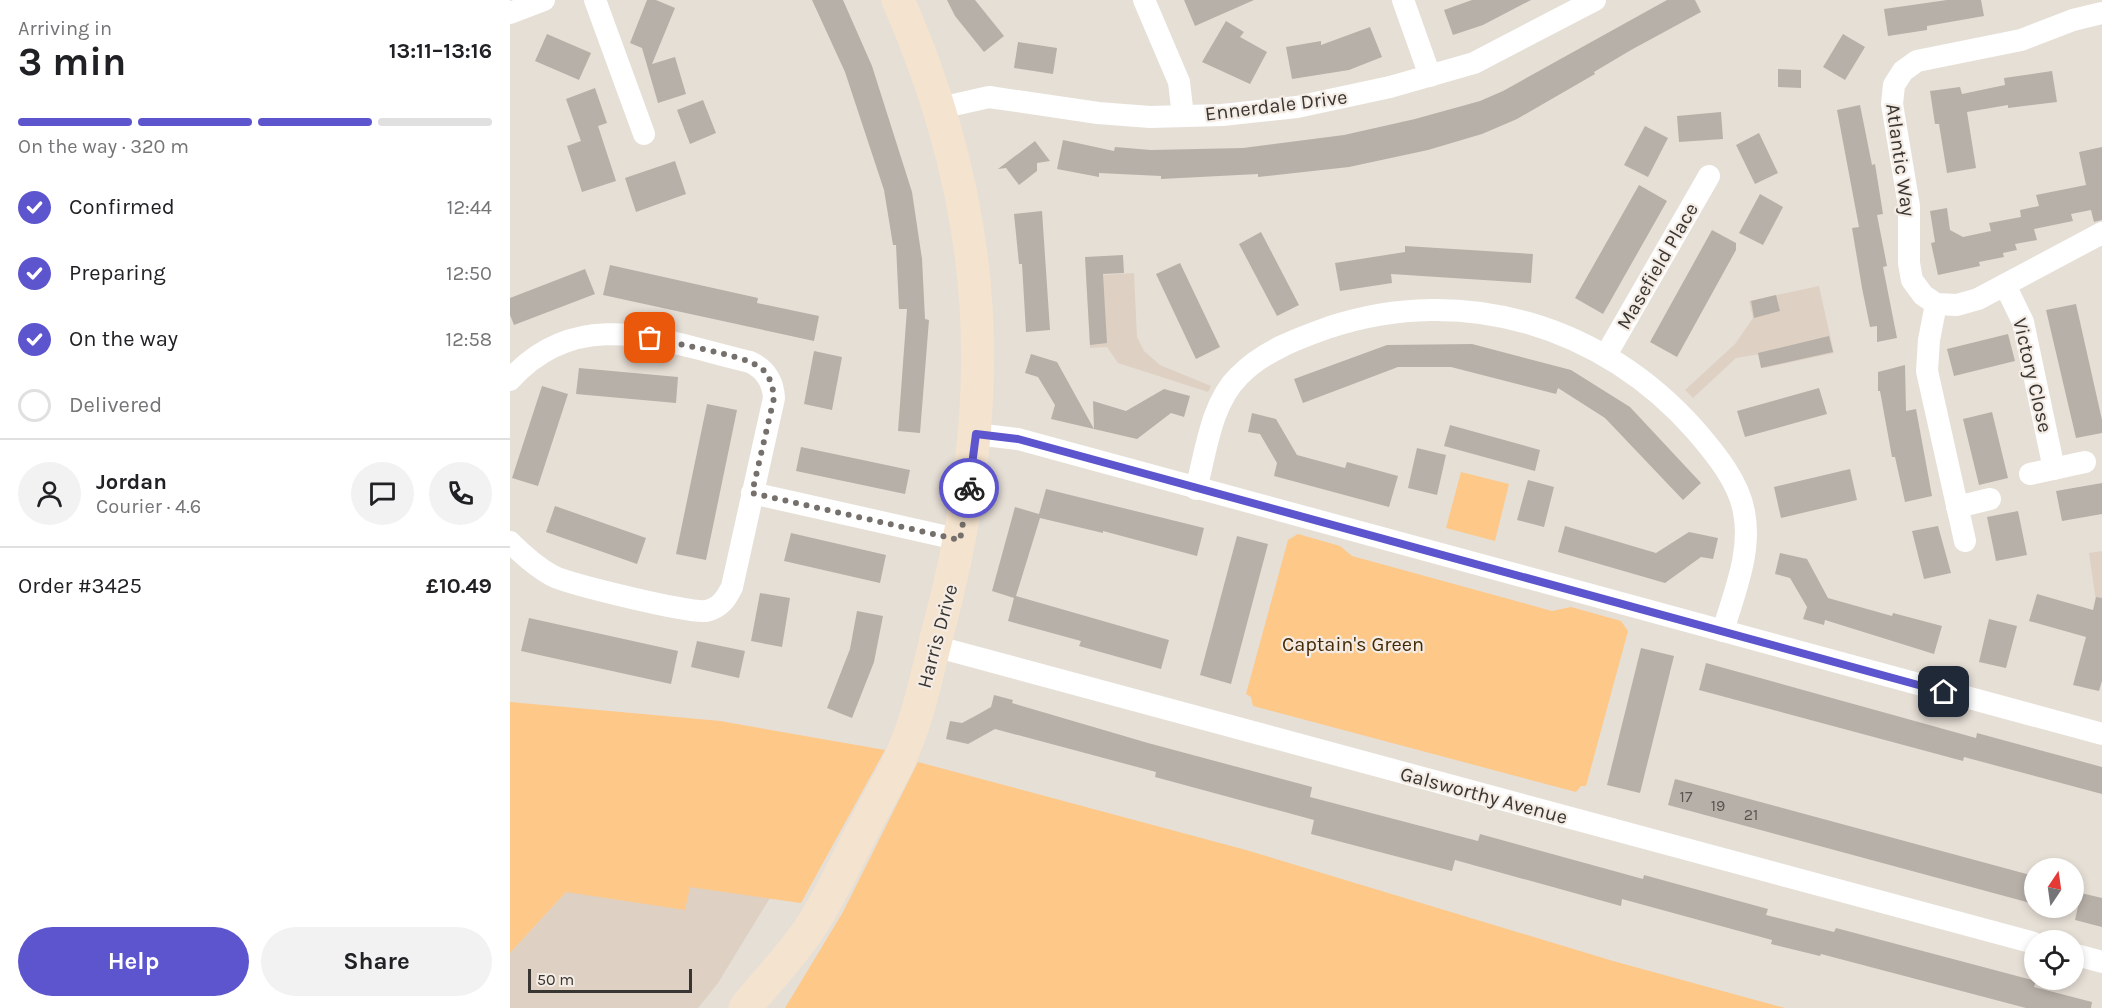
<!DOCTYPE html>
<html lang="en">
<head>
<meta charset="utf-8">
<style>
  :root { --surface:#fff; --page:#f2f2f2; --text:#202124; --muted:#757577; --line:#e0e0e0; --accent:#5d55cd }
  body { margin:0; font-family:Karla,sans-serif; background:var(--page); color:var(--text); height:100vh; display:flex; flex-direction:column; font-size:22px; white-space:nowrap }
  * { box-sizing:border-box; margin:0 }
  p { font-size:20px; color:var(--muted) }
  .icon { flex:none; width:33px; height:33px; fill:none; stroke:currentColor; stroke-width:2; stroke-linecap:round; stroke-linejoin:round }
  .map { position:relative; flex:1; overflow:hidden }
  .drawer { display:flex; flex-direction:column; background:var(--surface); width:510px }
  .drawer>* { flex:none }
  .needle { width:39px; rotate:13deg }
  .controls { position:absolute; left:1514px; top:858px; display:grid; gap:12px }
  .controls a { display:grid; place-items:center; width:60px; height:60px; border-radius:50%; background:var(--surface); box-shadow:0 3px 9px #0003; font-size:30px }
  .scale { position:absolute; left:18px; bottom:15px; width:164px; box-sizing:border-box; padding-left:6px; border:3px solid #383532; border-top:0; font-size:16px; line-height:21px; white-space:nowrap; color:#383532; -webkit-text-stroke:4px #f4ece4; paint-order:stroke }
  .pin { position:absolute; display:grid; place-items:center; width:51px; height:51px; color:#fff; margin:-26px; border-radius:12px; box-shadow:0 3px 9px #0006 }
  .courier { position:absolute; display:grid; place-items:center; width:60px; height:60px; margin:-30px; border:4px solid #5d55cd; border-radius:50%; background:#fff; color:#222; box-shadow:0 2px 8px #0007 }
  .head em { font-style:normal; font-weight:700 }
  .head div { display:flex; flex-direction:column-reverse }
  .head { display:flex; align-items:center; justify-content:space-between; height:102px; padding:0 18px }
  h1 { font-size:39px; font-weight:700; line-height:45px }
  .bar { display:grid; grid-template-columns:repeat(4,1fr); gap:9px 6px; align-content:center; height:72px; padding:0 18px }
  .bar i { height:8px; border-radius:4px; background:var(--line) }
  .bar .selected { background:var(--accent) }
  .bar p { grid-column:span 4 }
  .line { display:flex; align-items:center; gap:15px; padding:0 18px; border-top:2px solid var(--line) }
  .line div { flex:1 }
  .round { display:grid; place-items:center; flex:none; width:63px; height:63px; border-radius:32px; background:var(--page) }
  ol { padding:0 18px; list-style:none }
  li { display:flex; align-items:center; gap:18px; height:66px }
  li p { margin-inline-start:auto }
  li .icon { padding:6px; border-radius:50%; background:var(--accent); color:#fff; stroke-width:4 }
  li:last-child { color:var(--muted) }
  li i { width:33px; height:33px; border:3px solid var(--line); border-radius:50% }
  .button { display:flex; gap:12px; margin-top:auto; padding:12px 18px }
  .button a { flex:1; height:69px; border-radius:36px; background:var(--accent); color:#fff; font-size:24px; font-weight:700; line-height:69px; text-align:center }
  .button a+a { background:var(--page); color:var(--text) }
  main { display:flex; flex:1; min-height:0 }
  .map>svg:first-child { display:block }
  .built { fill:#ded1c3 }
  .green { fill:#fdc888 }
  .building { fill:#b7b0a8 }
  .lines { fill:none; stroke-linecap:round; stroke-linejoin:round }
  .street { stroke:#fff; stroke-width:22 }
  .secondary { stroke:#f4e3ce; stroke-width:33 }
  .done { stroke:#75706b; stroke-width:6; stroke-dasharray:0 10.8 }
  .route { stroke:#5d55cd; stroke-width:8 }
  .labels { text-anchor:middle; stroke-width:4.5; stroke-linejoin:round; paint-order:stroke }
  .number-label { font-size:16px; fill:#585450 }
  .street-label { font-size:20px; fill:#383532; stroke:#f4ece4 }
  .park-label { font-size:20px; fill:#442a04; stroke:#f4ece4 }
</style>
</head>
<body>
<main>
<section class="drawer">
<div class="head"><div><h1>3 min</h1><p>Arriving in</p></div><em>13:11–13:16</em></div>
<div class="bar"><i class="selected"></i><i class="selected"></i><i class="selected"></i><i></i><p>On the way · 320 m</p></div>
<ol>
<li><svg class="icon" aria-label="check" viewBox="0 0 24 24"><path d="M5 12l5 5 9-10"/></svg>Confirmed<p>12:44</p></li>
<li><svg class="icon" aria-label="check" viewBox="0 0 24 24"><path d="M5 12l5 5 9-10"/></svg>Preparing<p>12:50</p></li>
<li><svg class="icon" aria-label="check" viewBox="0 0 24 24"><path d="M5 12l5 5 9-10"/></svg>On the way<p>12:58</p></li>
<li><i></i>Delivered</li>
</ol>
<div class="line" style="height:108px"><a class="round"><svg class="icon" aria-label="person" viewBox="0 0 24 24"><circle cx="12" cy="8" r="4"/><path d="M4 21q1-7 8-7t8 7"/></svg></a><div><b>Jordan</b><p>Courier · 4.6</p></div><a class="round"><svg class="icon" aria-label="chat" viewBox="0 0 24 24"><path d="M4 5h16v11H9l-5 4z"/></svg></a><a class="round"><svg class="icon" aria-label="phone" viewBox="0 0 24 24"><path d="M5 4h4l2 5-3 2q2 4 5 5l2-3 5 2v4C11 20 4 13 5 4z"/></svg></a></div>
<div class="line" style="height:78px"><div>Order #3425</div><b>£10.49</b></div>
<div class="button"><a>Help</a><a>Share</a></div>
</section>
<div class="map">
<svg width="1592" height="1008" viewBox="0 0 1592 1008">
  <rect width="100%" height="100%" fill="#e6dfd6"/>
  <g class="built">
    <path d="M624,273L627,337L634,351L650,365L701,386L698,392L608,363L597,347L580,348L576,276Z"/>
    <path d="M1309,286L1324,353L1254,368L1250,354L1226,358L1183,398L1175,390L1225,344L1243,318L1239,301Z"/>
    <path d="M1592,551V628L1590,629L1579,553Z"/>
    <path d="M71,870L260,898L208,983L188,1008H0V953L56,892Z"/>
  </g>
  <g class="green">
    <path d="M951,472L999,484L985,541L936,528Z"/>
    <path d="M788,534L830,546L842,556L1042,611L1061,607L1111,621L1118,631L1076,786H1071L1066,792L743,706L741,697L736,694L778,540Z"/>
    <path d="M0,702L210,721L375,750L291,903L180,887L175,910L56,892L0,953Z"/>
    <path d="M408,762L736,850L1103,961L1275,1008H275L333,912Z"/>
  </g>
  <g class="building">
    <path d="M137,0H146L165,8L142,64L165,57L176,94L148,103L132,48L120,43Z"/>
    <path d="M302,0H333L362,66L402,192L412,259L415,319L419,320L410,433L388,431L397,309H389L386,245H383L374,190L335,72Z"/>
    <path d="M437,0H465L494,36L474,52L445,16Z"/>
    <path d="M674,0H744L685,26Z"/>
    <path d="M962,0H1021L973,25L943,35L934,10Z"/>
    <path d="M1157,0H1185L1191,12L1121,50L1084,72L1085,74L1007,119L972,134L918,150L839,167L748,177V174L651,179V176L589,173V177L547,169L553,140L604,151L605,147L641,150L733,148L834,135L905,119L970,101L993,91Z"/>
    <path d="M1437,0H1471L1474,16L1417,26V30L1378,36L1374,9Z"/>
    <path d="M716,21L734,32L730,37L757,52L740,84L692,62Z"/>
    <path d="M860,27L872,57L839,70L782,79L776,47L811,41V45Z"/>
    <path d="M37,34L81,53L69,80L25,61Z"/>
    <path d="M1333,34L1355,47L1335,80L1313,67Z"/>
    <path d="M508,42L547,48L543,74L504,68Z"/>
    <path d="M1268,69L1291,70V88L1268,87Z"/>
    <path d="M1542,71L1547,102L1498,108V105L1457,112L1466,168L1437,173L1429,124H1425L1420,91L1450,87L1452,94L1495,85L1494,78Z"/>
    <path d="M85,88L97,123L88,126L106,181L72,192L57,146L71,141L56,99Z"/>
    <path d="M193,100L206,133L180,144L167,110Z"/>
    <path d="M1350,105L1362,165L1365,164L1373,214L1367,215L1377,266L1373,267L1387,338L1367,342V326L1360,327L1352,288L1342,228L1349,227L1327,110Z"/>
    <path d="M1211,112L1213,139L1169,142L1167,116Z"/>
    <path d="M1135,126L1158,138L1138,177L1114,165Z"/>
    <path d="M1249,133L1268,173L1245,184L1226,145Z"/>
    <path d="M525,141L540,161L527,163V171L509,185L496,168L488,169Z"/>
    <path d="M1592,147V220L1584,222L1581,210L1561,214L1563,221L1524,229L1527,240L1505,244L1507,250L1493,253L1494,257L1469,262L1470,266L1428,275L1421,243L1425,242L1420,211L1437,208L1440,230L1453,237L1481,231L1479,223L1511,217L1510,210L1529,206L1526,195L1576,185L1569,152Z"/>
    <path d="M165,161L176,194L126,212L115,178Z"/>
    <path d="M1129,185L1157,201L1093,314L1065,298Z"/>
    <path d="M1250,194L1273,207L1253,245L1229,233Z"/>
    <path d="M532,211L540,330L516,332L512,264H509L504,214Z"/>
    <path d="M1202,230L1226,243V250L1167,357L1140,342Z"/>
    <path d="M751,232L789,305L767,316L729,244Z"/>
    <path d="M895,246L1023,254L1021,283L881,274L882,283L830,291L825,263L895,252Z"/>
    <path d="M613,255L614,273L593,274L597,343L580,345L575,257Z"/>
    <path d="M670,263L710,347L686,359L646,274Z"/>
    <path d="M100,265L248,298L247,303L309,316L304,341L93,295Z"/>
    <path d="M75,269L85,294L4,325L0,315V298Z"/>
    <path d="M1266,295L1270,311L1244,318L1241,301Z"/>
    <path d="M1566,304L1592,420V433L1566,438L1536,310Z"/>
    <path d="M1498,334L1505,361L1444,376L1437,349Z"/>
    <path d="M1319,336L1323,352L1251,368L1248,353Z"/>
    <path d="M962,344L1061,370L1120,407L1191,483L1173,500L1095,418L1048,388L1046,394L941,367H888L793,403L784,379L877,345Z"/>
    <path d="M304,351L332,357L322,410L294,404Z"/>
    <path d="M521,354L547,362L584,429L541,419L545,405L528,377L515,373Z"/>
    <path d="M1395,365L1396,411L1406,409L1422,496L1395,502L1385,457H1382L1370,391H1368V372Z"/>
    <path d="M69,368L168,377L166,403L66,394Z"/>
    <path d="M32,386L58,394L28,486L2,478Z"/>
    <path d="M1309,388L1317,414L1235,437L1227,411Z"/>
    <path d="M654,389L680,396L674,417L661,413L627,439L584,429L583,401L616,411Z"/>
    <path d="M197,404L227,410L196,560L166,554Z"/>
    <path d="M1482,412L1498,478L1469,485L1453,419Z"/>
    <path d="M742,413L766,419L787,455L835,468L837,462L888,476L879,507L764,476L767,463L750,434L738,432Z"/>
    <path d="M940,425L1030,450L1025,471L934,446Z"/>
    <path d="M291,447L400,470L395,494L286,471Z"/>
    <path d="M907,448L936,455L927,495L898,488Z"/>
    <path d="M1340,469L1347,500L1271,518L1264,487Z"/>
    <path d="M1018,480L1044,487L1034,527L1007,520Z"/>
    <path d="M1592,483V514L1552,521L1546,491Z"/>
    <path d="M536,489L694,528L687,556L593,531V533L530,518L506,596L659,640L651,669L569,646L571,641L498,621L504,598L482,591L505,507L529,514Z"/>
    <path d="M45,506L136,538L127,564L36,532Z"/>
    <path d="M1508,511L1517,555L1486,561L1477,517Z"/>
    <path d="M1055,526L1146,553L1179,532L1208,538L1203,559L1191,557L1155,583L1048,552Z"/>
    <path d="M1428,526L1441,573L1414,579L1402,531Z"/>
    <path d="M281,533L376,555L370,583L274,561Z"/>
    <path d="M727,536L758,544L721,684L690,675Z"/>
    <path d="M1270,553L1297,559L1318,598L1382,616L1383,613L1432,626L1424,654L1315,620L1314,625L1293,619L1297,607L1280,578L1265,574Z"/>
    <path d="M250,593L280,598L272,647L241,641Z"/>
    <path d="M1527,594L1583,610L1586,597L1592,598V681L1589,691L1563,685L1576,637L1519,621Z"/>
    <path d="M347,611L373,616L364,662L342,718L317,708L340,649Z"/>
    <path d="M19,618L168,651L161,684L11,651Z"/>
    <path d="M1479,619L1507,626L1496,668L1469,662Z"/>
    <path d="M187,641L235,651L229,678L181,667Z"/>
    <path d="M1131,648L1164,656L1130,793L1097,785Z"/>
    <path d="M1196,663L1466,738L1467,733L1592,767V794L1454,757L1453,761L1189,690Z"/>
    <path d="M484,695L503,700L502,703L638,743L802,787L800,797L968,841L970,834L1133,879L1134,875L1258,909L1256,915L1324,932L1326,928L1526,981L1524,987L1582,1002L1581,1008H1516L1311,954L1310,956L1261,944L1262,940L1112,899L1111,906L945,860L942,871L801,834L804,820L645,777L646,772L485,729L458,744L436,739L440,721L452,723L467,715L481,707Z"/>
    <path d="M1165,779L1524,876V904L1158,805Z"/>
    <path d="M1571,893L1592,898V927L1565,920Z"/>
  </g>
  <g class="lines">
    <g class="street">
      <path d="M85,0L134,134"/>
      <path d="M634,0L669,82L673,116"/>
      <path d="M893,0L920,76"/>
      <path d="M0,13L34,0"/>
      <path d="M1592,13L1563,20L1511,40L1407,61L1393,71L1384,85L1382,104L1399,206V263L1402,280L1413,295L1426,304L1447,305L1468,299L1592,233"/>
      <path d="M430,108L479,97L588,113L640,117L712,115L787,107L880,87L964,63L1085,0"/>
      <path d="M1495,285L1513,322L1544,469"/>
      <path d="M1426,304L1419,340L1417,371L1455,541"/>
      <path d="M1096,355L1199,176"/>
      <path d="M0,380C69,303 154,342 240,362C255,369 263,381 264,398L222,587C216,599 210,608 196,611C181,614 59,584 43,576C26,567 13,555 0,542"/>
      <path d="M466,434L508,439L1592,734"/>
      <path d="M1520,474L1575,462"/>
      <path d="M686,489C696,452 701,403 729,376C753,351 789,338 820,327C954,283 1094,326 1186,431C1205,453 1229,482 1234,512C1242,552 1224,593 1213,631"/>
      <path d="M242,493L451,540"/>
      <path d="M1447,507L1480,499"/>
      <path d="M424,646L1524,943"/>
      <path d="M1563,954L1592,962"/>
    </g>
    <path class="secondary" d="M235,1008C260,977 288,949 308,915C326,885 340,854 356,824C368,800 383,776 393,752C410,712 418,669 429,627C489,403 482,214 388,0"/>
  </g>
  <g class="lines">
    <path class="done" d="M140,338C165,344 229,354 248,366C259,372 263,386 264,398L242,493L450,540L459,488"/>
    <path class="route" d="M459,488L466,434L508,439L1434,692"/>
  </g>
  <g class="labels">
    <g class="number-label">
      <text x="1176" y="802">17</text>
      <text x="1208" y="811">19</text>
      <text x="1241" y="820">21</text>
    </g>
    <g class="street-label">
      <text transform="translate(766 105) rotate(-7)" y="7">Ennerdale Drive</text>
      <text transform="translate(1391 160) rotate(82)" y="7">Atlantic Way</text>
      <text transform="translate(1147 266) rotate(-60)" y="7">Masefield Place</text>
      <text transform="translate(1523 375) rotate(77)" y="7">Victory Close</text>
      <text transform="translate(427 636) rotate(-75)" y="7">Harris Drive</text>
      <text transform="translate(974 795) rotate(15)" y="7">Galsworthy Avenue</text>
    </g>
    <g class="park-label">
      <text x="843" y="651">Captain's Green</text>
    </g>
  </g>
</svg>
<div class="controls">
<a><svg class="needle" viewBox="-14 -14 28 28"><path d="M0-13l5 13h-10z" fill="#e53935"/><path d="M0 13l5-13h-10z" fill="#757577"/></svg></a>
<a><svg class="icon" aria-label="locate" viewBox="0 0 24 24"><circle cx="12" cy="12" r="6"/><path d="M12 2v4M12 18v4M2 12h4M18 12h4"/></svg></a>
</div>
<div class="scale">50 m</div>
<div class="pin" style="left:140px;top:338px;background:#ea580c"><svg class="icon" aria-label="bag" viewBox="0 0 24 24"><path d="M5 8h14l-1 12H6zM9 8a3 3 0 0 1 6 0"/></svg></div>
<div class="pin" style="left:1434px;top:692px;background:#1f2937"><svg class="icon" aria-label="home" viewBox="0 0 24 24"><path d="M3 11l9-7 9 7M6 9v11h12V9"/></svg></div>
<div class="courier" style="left:459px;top:488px"><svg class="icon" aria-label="bike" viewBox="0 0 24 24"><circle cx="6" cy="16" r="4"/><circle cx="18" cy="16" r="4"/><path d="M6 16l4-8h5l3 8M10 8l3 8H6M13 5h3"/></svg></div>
</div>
</main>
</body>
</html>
